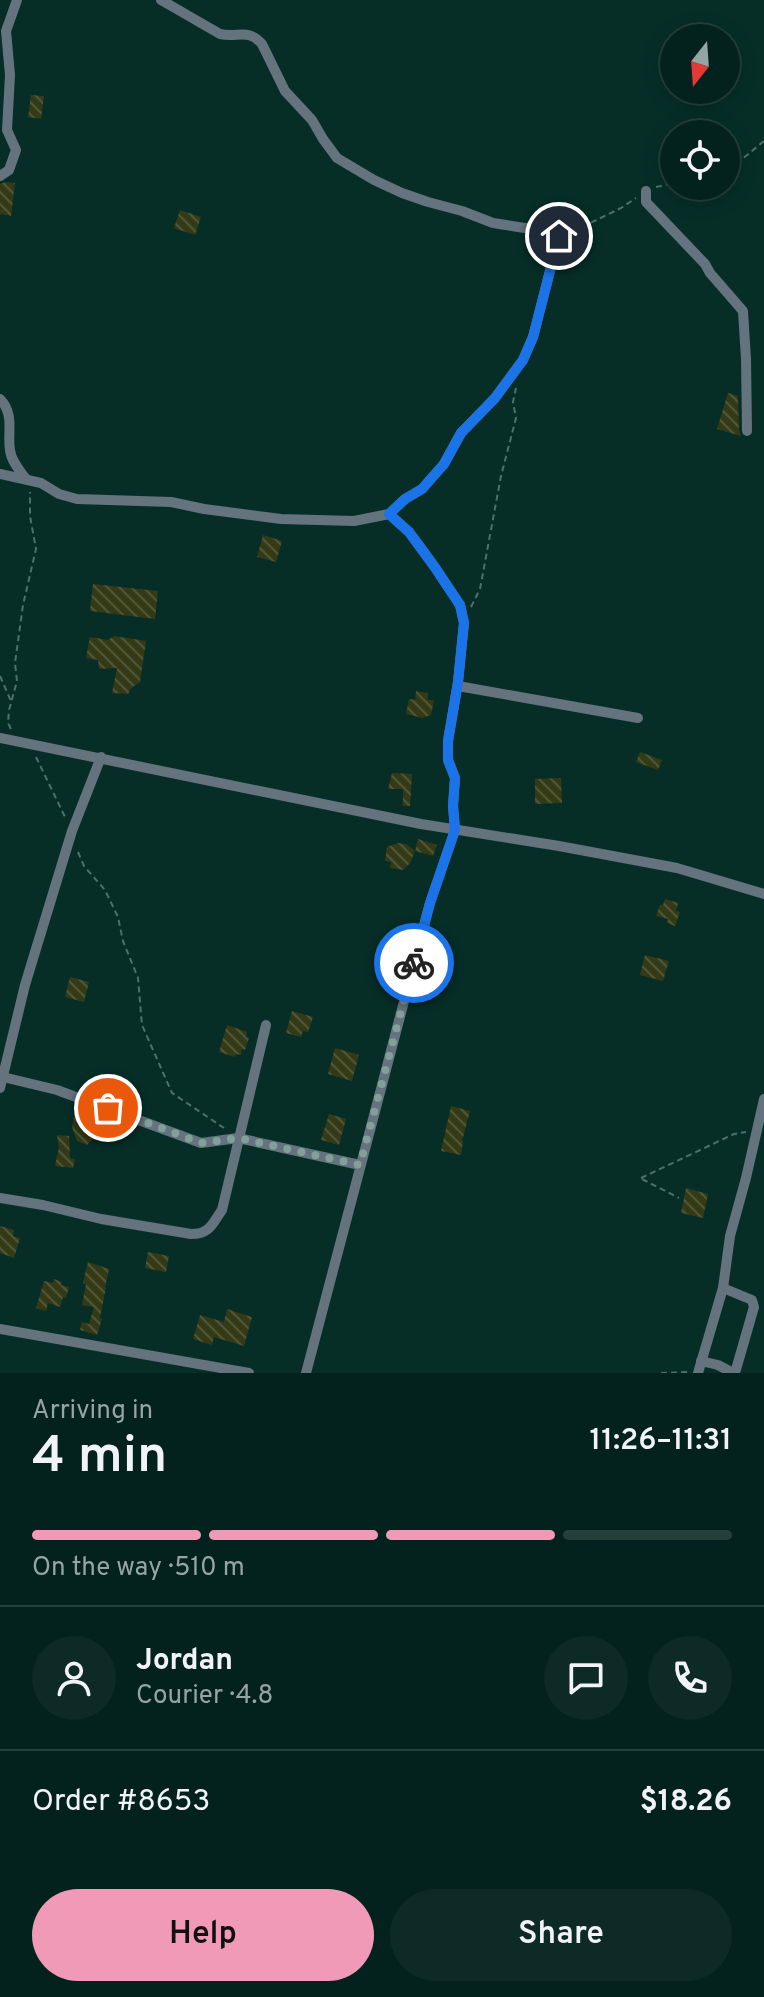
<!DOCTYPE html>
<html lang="en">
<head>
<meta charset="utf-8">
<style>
  :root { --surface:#04221d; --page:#0d2a26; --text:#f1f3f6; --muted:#97a4a4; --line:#253f3b; --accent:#f09ab7 }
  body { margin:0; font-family:Overpass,sans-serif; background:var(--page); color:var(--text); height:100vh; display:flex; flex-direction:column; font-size:30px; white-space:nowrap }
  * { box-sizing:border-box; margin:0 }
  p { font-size:26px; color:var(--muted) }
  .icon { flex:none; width:44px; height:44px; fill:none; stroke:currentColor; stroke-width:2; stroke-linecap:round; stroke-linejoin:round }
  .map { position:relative; height:1373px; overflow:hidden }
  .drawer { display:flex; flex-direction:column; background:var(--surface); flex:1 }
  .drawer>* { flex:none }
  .needle { width:52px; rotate:197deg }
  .controls { position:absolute; left:660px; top:24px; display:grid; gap:16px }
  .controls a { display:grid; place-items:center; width:80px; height:80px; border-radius:50%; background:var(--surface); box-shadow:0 4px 20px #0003,0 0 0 2px var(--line); font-size:40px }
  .pin { position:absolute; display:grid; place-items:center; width:68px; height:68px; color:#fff; margin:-34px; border:4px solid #fff; border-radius:50%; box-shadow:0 2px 8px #0007 }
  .courier { position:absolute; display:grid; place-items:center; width:80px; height:80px; margin:-40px; border:6px solid #1a73e8; border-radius:50%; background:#fff; color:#222; box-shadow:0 2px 10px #0007 }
  .headline em { font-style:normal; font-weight:600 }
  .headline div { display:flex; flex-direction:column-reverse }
  .headline { display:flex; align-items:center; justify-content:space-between; height:136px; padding:0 32px }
  h1 { font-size:52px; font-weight:600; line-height:60px }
  .bar { display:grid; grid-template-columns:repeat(4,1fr); gap:12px 8px; align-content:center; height:96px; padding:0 32px }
  .bar i { height:10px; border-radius:6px; background:var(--line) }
  .bar .on { background:var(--accent) }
  .bar p { grid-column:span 4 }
  .line { display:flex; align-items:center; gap:20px; padding:0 32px; border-top:2px solid var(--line) }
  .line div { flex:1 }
  .round { display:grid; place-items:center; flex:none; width:84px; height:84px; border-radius:42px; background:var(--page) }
  .action { display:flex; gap:16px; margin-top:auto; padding:16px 32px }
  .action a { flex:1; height:92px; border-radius:48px; background:var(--accent); color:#111; font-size:32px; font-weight:600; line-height:92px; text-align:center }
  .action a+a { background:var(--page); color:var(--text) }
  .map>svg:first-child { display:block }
  .building { fill:url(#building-back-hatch) }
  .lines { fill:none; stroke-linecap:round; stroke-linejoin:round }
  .path { stroke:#4e706a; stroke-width:2; stroke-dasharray:6 4; stroke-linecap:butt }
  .minor { stroke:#64737e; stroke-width:10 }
  .done { stroke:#82a099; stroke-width:8; stroke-dasharray:0 14.4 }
  .route { stroke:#1a73e8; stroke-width:10 }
</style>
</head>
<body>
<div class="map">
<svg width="764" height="1373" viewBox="0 0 764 1373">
  <defs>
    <pattern id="building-back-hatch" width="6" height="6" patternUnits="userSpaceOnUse" patternTransform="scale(2)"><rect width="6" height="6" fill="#343a16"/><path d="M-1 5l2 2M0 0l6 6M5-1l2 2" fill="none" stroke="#505637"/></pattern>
  </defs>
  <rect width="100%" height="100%" fill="#062e27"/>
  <g class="building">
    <path d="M31,95L44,96L41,119L28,117Z"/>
    <path d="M5,182L15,183L11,216L0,214V184Z"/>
    <path d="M180,210L201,217L195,235L174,228Z"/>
    <path d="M728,393L738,396L739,431L741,436L717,429Z"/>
    <path d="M263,535L282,541L276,562L257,557Z"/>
    <path d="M93,584L158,591L155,619L90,611Z"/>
    <path d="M114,636L146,641L140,682L131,688L128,694L112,693L117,668L99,669L98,660L86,658L90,637L108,640Z"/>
    <path d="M416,691L428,693V700H434L431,715L423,718L406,714L409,699L415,700Z"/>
    <path d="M640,752L662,760L658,770L636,762Z"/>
    <path d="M392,773L412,774L410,806H403V789H388Z"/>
    <path d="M561,778L562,803L535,804V779Z"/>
    <path d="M418,839L437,845L433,856L415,851Z"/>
    <path d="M398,843L406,844L415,851L410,863L403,870L390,868L391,862L385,861L387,847Z"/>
    <path d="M665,899L678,903L676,911L680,912L675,926L667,923L668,919L656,916L660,905H663Z"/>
    <path d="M645,955L669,961L663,981L640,975Z"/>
    <path d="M70,977L89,982L84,1002L65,997Z"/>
    <path d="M292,1011L313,1017L308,1032L303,1031L301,1037L286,1033Z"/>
    <path d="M227,1025L247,1032L246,1037L249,1038L245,1050L242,1049L241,1055L236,1054L235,1057L219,1052Z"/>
    <path d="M335,1048L359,1055L352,1081L328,1074Z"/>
    <path d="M451,1106L470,1111L462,1141H463L461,1155L441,1151Z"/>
    <path d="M75,1111L91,1115L104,1127L87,1145L77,1141L72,1127Z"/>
    <path d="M329,1114L346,1119L339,1145L321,1140Z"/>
    <path d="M57,1135L69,1136L70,1158L75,1159L73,1168L55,1166L59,1147Z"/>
    <path d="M686,1188L708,1194L703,1218L681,1213Z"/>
    <path d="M0,1226L14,1230L13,1236L20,1238L14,1258L0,1253Z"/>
    <path d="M148,1252L169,1256L166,1272L145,1268Z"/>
    <path d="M88,1262L109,1269L105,1287H106L100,1318L102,1319L97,1335L80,1330L82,1322L89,1324L94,1307L82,1305L86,1284L83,1283Z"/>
    <path d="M54,1279L62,1282L61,1285L69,1287L66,1298L63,1297L60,1307L48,1303L46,1311L36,1308L44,1281L53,1283Z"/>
    <path d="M227,1309L252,1317L244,1346L214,1337L212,1345L193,1339L200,1315L224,1322Z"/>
  </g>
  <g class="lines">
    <g class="path">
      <path d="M726,166L741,160L764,141"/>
      <path d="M656,187L674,183"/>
      <path d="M582,227L621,208L636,198"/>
      <path d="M471,607L480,589L501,476L516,418L513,402L516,388"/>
      <path d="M0,676L11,701"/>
      <path d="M11,729L8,723L9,710L17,681L15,663L23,605L36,549L30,516V492"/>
      <path d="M36,757L66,819"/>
      <path d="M78,852L84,866L105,890L118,917L123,941L138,978L142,1025L172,1093L224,1128"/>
      <path d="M641,1178L734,1134L746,1132"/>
      <path d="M642,1179L679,1198"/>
      <path d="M661,1373L689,1372"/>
    </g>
    <g class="minor">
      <path d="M161,0L220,34C238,38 248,28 262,44L285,91L312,120L323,139L337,158L374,180L402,193L428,202L462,211L493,223L563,234"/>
      <path d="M0,176L9,170L16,150L7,130L10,75L6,31L17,0"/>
      <path d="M646,191V202L705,264L710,273L743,311L746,359L747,431"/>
      <path d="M0,399C15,414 7,433 10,450C11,461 20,471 26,479"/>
      <path d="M0,474L41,483L59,494L77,499L171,502L204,509L281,519L354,521L389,514L405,499L422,489L444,464L461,433L495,398L523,360L533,337L559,236L572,232"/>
      <path d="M458,686L638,718"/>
      <path d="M0,738L421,824L559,846L677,868L764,894"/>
      <path d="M3,1077L57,1090L201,1143L238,1138L360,1165"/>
      <path d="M0,1088L25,985L72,831L101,757"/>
      <path d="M0,1198L43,1205L101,1219L191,1234C210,1234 212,1224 222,1210L266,1025"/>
      <path d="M723,1288L752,1300L754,1307L735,1373"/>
      <path d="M0,1329L249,1373"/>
      <path d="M701,1361L718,1365L733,1373"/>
      <path d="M306,1373L430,903L455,830L453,806L455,778L448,760V741L458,682L464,623L460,605L434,566L409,532L389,514"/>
      <path d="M698,1373L723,1288L730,1236L746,1178L764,1099"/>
    </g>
  </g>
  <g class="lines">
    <path class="done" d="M108,1108L201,1143L238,1138L360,1165L414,963"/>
    <path class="route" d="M414,963L430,903L455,830L453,806L455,778L448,760V741L458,682L464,623L460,605L434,566L409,532L389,514L405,499L422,489L444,464L461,433L495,398L523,360L533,337L559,236"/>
  </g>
</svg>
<div class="controls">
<a><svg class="needle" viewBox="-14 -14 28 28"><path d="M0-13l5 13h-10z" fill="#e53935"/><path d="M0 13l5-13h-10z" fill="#97a4a4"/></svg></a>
<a><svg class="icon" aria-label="locate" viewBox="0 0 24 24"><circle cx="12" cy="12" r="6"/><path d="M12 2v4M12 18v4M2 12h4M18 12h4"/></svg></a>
</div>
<div class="pin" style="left:108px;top:1108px;background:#ea580c"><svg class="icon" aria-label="bag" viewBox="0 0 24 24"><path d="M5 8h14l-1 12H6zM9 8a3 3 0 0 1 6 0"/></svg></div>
<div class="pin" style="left:559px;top:236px;background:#1f2937"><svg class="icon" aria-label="home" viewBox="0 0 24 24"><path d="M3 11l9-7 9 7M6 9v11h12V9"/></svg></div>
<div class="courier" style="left:414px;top:963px"><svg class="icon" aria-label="bike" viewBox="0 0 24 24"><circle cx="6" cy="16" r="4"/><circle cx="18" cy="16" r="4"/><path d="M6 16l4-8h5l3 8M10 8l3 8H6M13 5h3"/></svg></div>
</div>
<section class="drawer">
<div class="headline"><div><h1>4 min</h1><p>Arriving in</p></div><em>11:26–11:31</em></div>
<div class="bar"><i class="on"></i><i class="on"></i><i class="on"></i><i></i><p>On the way · 510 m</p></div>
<div class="line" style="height:144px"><a class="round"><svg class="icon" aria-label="person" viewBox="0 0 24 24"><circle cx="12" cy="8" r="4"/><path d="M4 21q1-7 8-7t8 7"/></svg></a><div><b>Jordan</b><p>Courier · 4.8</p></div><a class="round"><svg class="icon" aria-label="chat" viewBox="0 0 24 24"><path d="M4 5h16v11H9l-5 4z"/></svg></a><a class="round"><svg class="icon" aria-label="phone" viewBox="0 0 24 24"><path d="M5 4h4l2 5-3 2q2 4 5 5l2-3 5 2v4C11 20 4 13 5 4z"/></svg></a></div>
<div class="line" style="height:104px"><div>Order #8653</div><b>$18.26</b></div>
<div class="action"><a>Help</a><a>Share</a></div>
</section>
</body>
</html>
